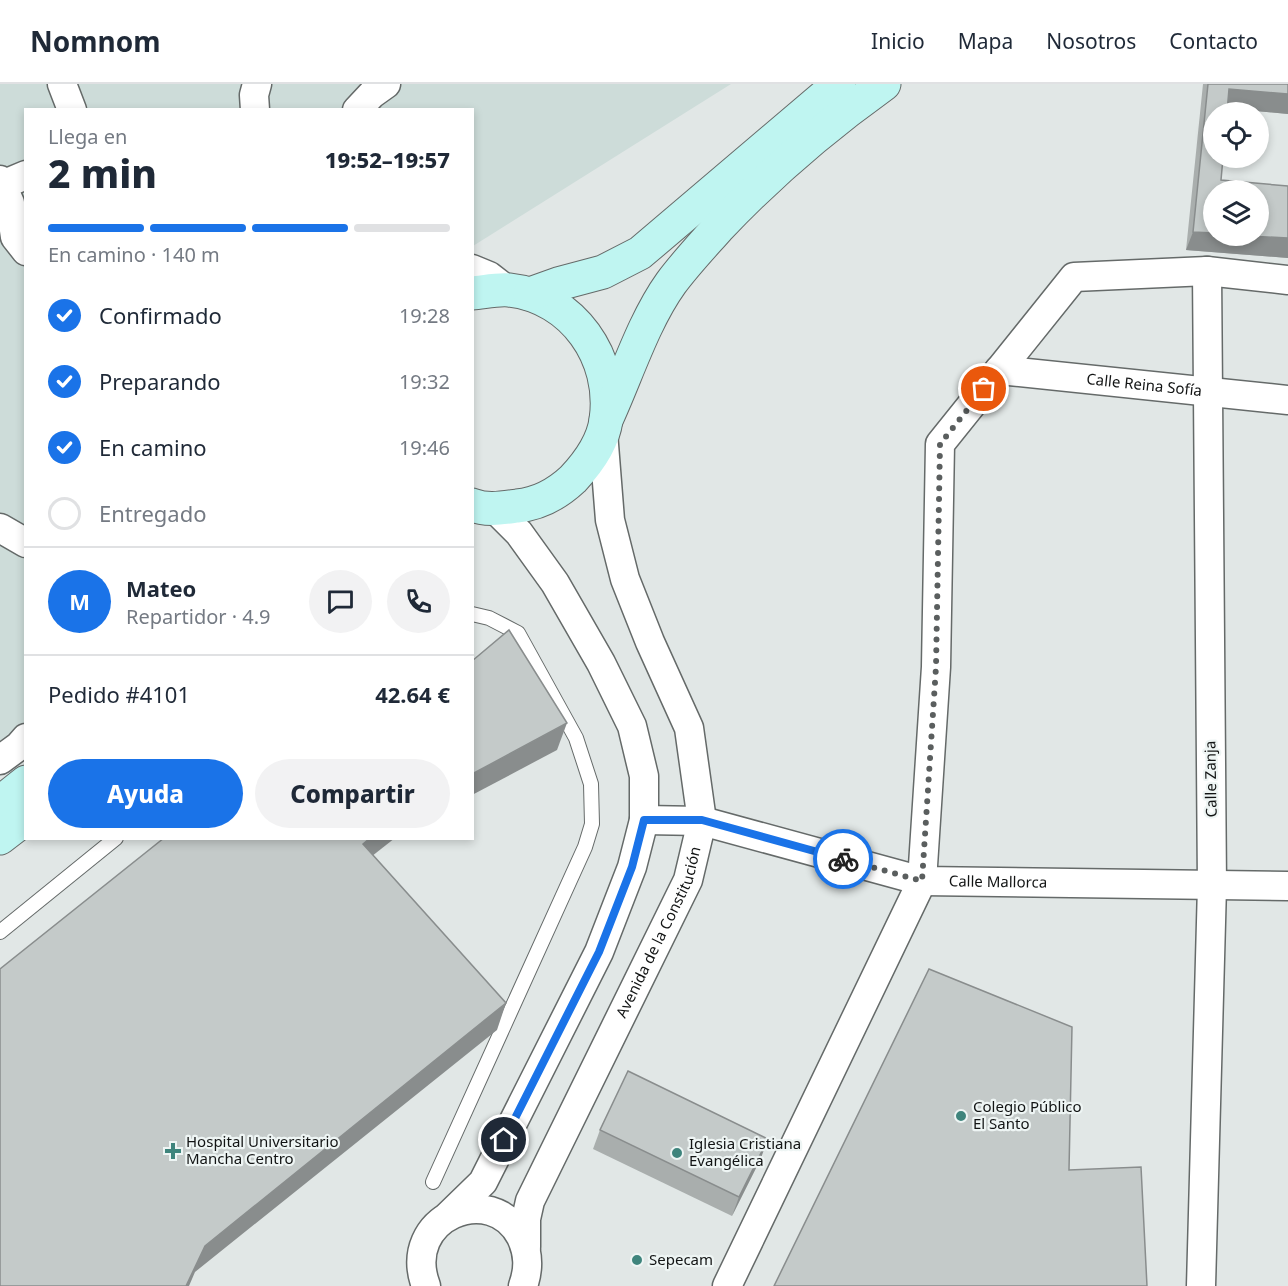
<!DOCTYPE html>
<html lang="es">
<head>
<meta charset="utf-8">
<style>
  :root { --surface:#fff; --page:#f2f2f3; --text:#1f2937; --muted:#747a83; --line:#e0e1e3; --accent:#1a73e8 }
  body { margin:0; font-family:"Noto Sans",sans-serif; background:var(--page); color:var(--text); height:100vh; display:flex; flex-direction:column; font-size:22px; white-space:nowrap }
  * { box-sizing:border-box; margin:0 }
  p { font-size:20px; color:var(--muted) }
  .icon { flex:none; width:33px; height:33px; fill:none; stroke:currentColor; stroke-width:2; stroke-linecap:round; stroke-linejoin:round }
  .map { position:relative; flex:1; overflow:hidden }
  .sheet { position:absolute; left:24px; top:24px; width:450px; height:732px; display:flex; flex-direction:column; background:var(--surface); border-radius:0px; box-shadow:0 3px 9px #0003 }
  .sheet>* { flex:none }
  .buttons { position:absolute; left:1203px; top:18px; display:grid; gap:12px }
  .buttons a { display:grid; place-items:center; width:66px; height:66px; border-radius:50%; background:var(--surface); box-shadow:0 3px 9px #0003; font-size:30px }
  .pin { position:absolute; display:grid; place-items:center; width:51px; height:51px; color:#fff; margin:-26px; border:3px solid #fff; border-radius:50%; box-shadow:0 2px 6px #0007 }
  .courier { position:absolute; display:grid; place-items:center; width:60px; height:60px; margin:-30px; border:4px solid #1a73e8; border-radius:50%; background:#fff; color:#222; box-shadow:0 2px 8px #0007 }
  .head em { font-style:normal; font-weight:800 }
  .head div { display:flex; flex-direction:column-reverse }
  .head { display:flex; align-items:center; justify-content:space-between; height:102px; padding:0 24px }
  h1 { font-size:39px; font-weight:800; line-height:45px }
  .bar { display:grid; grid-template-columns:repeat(4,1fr); gap:9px 6px; align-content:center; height:72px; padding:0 24px }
  .bar i { height:8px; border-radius:4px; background:var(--line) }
  .bar .selected { background:var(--accent) }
  .bar p { grid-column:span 4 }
  .line { display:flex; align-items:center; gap:15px; padding:0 24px; border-top:2px solid var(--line) }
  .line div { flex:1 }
  .round { display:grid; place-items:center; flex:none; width:63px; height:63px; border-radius:32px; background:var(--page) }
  ol { padding:0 24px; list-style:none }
  li { display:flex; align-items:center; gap:18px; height:66px }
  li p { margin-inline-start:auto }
  li .icon { padding:6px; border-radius:50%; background:var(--accent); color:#fff; stroke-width:4 }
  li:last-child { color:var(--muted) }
  li i { width:33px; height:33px; border:3px solid var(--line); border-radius:50% }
  .button { display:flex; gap:12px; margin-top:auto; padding:12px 24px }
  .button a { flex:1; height:69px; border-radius:36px; background:var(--accent); color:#fff; font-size:24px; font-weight:800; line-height:69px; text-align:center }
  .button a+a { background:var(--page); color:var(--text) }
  header { display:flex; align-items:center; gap:36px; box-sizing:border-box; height:84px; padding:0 30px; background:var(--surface); border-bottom:2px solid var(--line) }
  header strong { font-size:28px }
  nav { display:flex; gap:33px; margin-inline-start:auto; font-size:21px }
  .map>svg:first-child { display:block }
  .built { fill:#cddcd9 }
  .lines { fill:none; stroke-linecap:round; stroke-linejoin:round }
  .lane-casing { stroke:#656a69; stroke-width:16 }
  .street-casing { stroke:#656a69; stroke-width:31 }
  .secondary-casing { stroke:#656a69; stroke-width:35 }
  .lane { stroke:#fff; stroke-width:14 }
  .street { stroke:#fff; stroke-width:28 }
  .secondary { stroke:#bff5f1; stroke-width:33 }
  .wall { fill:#a9aead }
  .shaded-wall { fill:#898d8d }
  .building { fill:#c4cac9; stroke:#898d8d; stroke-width:1.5 }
  .done { stroke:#5a5e5e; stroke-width:6; stroke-dasharray:0 10.8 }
  .route { stroke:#1a73e8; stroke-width:8 }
  .poi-dot { fill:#3e847c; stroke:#eef5f4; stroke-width:2 }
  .labels { text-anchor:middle; stroke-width:4.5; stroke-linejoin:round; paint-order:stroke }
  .street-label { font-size:15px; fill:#121414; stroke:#eef5f4 }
  .poi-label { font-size:15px; fill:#121414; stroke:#eef5f4; text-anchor:start }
</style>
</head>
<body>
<header>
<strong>Nomnom</strong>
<nav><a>Inicio</a><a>Mapa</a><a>Nosotros</a><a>Contacto</a></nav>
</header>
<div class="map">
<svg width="1288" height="1202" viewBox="0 0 1288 1202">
  <rect width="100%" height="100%" fill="#e1e7e6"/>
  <path class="built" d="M0,0H731L473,162L472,26H26V670L0,689Z"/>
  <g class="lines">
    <g class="lane-casing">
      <g id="lane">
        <path d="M0,848L116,754"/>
        <path d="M433,1098L585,763L592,740L591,700L576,654L518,549L489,534L472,530"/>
      </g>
    </g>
    <g class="street-casing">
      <g id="street">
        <path d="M62,0L72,26"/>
        <path d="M255,26L254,11L257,0"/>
        <path d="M357,26L372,10L386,0"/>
        <path d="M0,96L10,119L15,153L26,167"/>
        <path d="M2,101L26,91"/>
        <path d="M472,185L489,192L507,206"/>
        <path id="s1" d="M999,286L1288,316"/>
        <path d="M0,444L26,459"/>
        <path d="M0,676L19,662L26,654"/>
        <path id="s2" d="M644,736L702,737L922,797L1288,802"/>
        <path d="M448,1132L483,1098L599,868L632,783L644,736V692L632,642L601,579L555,499L519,449L495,425"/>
        <path id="s3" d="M526,1163V1135L530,1117L688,796L702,737L689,644L650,558L625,495L610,436L603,348"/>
        <path d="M426,1202C400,1133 492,1096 521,1153C529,1170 529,1185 523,1202"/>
        <path d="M727,1202L922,797L936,583L940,360L1074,193L1207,187L1288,196"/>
        <path d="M1201,1202L1212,802L1207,187"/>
      </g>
    </g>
    <g class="secondary-casing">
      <g id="secondary">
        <path d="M472,209C484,208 497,205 509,206C573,213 615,274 606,336C603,359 588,379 573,395C558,409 538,420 517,422C502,424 487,427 472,421"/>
        <path d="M530,210L558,200L603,188L640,169L839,0"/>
        <path d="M606,336C626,293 643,238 671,199C685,180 702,162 718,144C769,90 824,43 884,0"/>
        <path d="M0,719L26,698"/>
        <path d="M0,754L26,734"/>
      </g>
    </g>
    <use href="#lane" class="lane"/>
    <use href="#street" class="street"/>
    <use href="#secondary" class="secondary"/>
  </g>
  <g class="wall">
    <path d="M1203,0H1288V30L1227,24L1221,96L1288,102V174L1186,166Z"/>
    <path d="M600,1046L761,1074L732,1132L593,1065Z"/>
  </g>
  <g class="shaded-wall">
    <path d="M1229,5L1288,10V30L1222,24Z"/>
    <path d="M1193,148L1214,149V152H1249L1288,154V174L1186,166Z"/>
    <path d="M567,639L557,666L472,711V694L474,689Z"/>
    <path d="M370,754H395L353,787L363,760Z"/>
    <path d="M506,919L497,946L195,1188L189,1202H186L205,1162Z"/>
    <path d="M768,1055L761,1074L732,1132L739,1113Z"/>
  </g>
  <g class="building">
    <path d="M1208,0H1288V10L1229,5L1227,28H1214V74H1223L1221,96L1288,102V154L1249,152H1258V106H1214V149L1193,148Z"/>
    <path d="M509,546L567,639L474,689L472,686V577Z"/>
    <path d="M164,754H370L363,760L506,919L205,1162L186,1202H0V885Z"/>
    <path d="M929,885L1072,943L1069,1086L1141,1083L1147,1202H774Z"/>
    <path d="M628,987L768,1055L739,1113L600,1046Z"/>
  </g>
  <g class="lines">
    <path class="done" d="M843,775L922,797L936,583L940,360L984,305"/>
    <path class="route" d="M504,1056L599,868L632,783L644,736H702L843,775"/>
  </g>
  <g class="poi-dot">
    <circle cx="961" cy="1032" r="6"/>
    <path d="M170 1058h6v6h6v6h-6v6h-6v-6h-6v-6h6z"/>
    <circle cx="677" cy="1069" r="6"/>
    <circle cx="637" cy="1176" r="6"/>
  </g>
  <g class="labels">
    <g class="street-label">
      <text dy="5" stroke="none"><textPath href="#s1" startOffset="146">Calle Reina Sofía</textPath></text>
      <text transform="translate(1211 695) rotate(-91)" y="5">Calle Zanja</text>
      <text dy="5" stroke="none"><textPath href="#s2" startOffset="362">Calle Mallorca</textPath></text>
      <text dy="5" stroke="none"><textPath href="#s3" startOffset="345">Avenida de la Constitución</textPath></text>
    </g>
    <g class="poi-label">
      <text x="973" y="1028">Colegio Público<tspan x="973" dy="17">El Santo</tspan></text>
      <text x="186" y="1063">Hospital Universitario<tspan x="186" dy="17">Mancha Centro</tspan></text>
      <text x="689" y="1065">Iglesia Cristiana<tspan x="689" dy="17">Evangélica</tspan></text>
      <text x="649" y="1181">Sepecam</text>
    </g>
  </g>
</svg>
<div class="buttons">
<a><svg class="icon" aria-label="locate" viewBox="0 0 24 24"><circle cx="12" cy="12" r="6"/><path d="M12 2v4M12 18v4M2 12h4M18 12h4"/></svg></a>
<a><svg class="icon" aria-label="layers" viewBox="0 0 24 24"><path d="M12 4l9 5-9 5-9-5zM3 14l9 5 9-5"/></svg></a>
</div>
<div class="pin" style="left:984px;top:305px;background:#ea580c"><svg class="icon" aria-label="bag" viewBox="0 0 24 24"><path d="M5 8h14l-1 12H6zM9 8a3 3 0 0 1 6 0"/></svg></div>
<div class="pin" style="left:504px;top:1056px;background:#1f2937"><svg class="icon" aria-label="home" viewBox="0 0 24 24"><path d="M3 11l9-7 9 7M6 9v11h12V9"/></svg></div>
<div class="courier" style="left:843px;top:775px"><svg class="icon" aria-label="bike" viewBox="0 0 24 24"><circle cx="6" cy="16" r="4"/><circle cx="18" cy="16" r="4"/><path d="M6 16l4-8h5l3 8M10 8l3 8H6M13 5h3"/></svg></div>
<section class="sheet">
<div class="head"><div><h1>2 min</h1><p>Llega en</p></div><em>19:52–19:57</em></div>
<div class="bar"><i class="selected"></i><i class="selected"></i><i class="selected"></i><i></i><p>En camino · 140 m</p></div>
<ol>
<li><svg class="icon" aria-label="check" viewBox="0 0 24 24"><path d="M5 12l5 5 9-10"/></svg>Confirmado<p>19:28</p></li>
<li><svg class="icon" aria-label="check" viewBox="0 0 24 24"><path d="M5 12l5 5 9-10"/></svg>Preparando<p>19:32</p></li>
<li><svg class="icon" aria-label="check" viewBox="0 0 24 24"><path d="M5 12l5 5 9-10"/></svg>En camino<p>19:46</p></li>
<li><i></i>Entregado</li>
</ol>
<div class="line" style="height:108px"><b class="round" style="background:var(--accent);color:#fff">M</b><div><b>Mateo</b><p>Repartidor · 4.9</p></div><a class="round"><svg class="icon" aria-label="chat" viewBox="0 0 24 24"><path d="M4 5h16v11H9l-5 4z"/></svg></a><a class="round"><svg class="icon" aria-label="phone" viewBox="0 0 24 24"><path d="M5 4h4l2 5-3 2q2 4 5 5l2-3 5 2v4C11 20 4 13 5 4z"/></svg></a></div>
<div class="line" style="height:78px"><div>Pedido #4101</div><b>42.64 €</b></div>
<div class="button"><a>Ayuda</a><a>Compartir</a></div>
</section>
</div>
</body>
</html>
